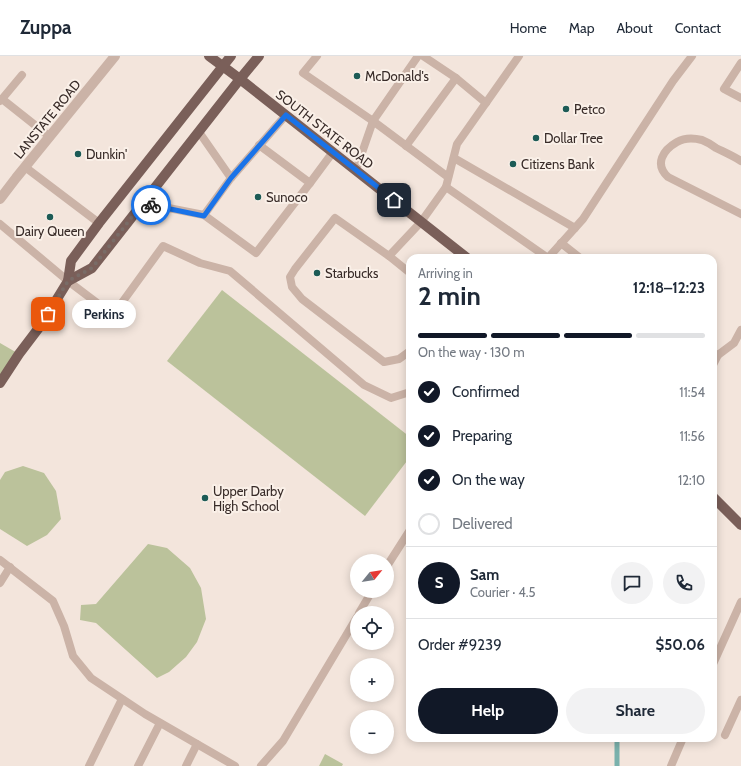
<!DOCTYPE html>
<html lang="en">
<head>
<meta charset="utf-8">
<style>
  :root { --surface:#fff; --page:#f2f2f3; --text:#1f2937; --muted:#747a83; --line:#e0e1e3; --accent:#111827 }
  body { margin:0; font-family:Cabin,sans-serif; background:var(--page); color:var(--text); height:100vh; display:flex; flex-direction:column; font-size:15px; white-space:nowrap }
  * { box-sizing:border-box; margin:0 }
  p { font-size:13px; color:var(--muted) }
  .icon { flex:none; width:22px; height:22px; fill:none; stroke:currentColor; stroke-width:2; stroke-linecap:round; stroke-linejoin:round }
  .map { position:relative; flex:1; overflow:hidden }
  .panel { position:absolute; left:406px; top:198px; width:311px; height:488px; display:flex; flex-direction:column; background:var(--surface); border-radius:12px; box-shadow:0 2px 10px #0003 }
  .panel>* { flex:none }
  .needle { width:26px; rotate:60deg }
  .buttons { position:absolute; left:350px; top:498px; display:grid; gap:8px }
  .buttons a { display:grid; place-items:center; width:44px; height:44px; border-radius:50%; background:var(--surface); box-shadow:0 2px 10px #0003; font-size:20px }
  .pin { position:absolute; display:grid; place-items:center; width:34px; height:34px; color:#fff; margin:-17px; border-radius:8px; box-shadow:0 2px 6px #0006 }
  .courier { position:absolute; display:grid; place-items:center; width:40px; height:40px; margin:-20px; border:3px solid #1a73e8; border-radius:50%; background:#fff; color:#222; box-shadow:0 1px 5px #0007 }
  .bubble { position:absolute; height:28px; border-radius:14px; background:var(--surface); box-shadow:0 2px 10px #0003; font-size:13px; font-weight:800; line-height:28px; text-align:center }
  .summary em { font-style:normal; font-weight:800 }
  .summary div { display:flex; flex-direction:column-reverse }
  .summary { display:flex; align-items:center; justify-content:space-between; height:68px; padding:0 12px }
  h1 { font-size:26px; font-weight:800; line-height:30px }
  .bar { display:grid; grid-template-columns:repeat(4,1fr); gap:6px 4px; align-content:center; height:48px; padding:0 12px }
  .bar i { height:5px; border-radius:3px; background:var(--line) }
  .bar .selected { background:var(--accent) }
  .bar p { grid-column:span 4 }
  .line { display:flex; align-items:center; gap:10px; padding:0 12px; border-top:1px solid var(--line) }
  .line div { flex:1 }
  .round { display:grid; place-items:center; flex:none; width:42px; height:42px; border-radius:21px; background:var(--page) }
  ol { padding:0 12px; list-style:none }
  li { display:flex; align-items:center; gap:12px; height:44px }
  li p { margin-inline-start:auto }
  li .icon { padding:4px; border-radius:50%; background:var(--accent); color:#fff; stroke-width:4 }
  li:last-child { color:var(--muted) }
  li i { width:22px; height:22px; border:2px solid var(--line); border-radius:50% }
  .button { display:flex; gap:8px; margin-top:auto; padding:8px 12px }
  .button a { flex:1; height:46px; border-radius:24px; background:var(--accent); color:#fff; font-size:16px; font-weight:800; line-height:46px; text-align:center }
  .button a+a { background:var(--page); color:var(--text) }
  header { display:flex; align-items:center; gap:24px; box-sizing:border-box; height:56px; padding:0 20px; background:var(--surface); border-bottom:1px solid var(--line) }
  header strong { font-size:19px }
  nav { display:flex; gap:22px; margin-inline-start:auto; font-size:14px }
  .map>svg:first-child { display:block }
  .green { fill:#bbc29b }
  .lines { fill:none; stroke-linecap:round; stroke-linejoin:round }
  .stream { stroke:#7ab1ac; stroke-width:5 }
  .lane { stroke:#cbb3a7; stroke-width:8 }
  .street { stroke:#cbb3a7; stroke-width:10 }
  .primary { stroke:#7a5f59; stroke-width:10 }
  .done { stroke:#796c67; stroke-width:4; stroke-dasharray:0 7.2 }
  .route { stroke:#1a73e8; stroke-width:5 }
  .poi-dot { fill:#1c5b56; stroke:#faf0e8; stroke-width:1.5 }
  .labels { text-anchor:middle; stroke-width:4; stroke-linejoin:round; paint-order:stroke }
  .poi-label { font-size:13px; fill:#382b28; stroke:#faf0e8; text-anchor:start }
  .street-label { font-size:13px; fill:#382b28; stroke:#faf0e8 }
</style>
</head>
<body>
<header>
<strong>Zuppa</strong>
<nav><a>Home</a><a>Map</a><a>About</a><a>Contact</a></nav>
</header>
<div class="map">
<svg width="741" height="710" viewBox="0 0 741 710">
  <rect width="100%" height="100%" fill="#f3e5dc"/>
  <g class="green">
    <path d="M222,234L410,381V401L365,460L167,305Z"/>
    <path d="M0,287L19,298L0,330Z"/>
    <path d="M23,410L44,417L56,435L61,463L47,479L27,490L0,473V424L5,416Z"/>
    <path d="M148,488L167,492L190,512L201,532L206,563L197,586L186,601L169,616L157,622L96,567L80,564L81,549L96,548Z"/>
    <path d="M325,698L343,708L342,710H319Z"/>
  </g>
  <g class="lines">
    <path class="stream" d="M617,682V710"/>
    <g class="lane">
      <path d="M317,0L303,17L373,65L448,121"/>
      <path d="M741,7L724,33L741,42"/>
      <path d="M456,22L486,47"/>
      <path d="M2,43L22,19"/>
      <path d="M0,45L2,43L50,81"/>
      <path d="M199,76L231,122"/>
      <path d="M406,90L456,22L423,0"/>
      <path d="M454,102L575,172"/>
      <path d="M741,105C733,100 724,96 716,92C712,89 707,86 702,84C694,82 684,82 677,86C663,94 654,108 668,121L741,158"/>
      <path d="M25,111L99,167"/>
      <path d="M356,114L373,65L418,0"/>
      <path d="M310,127L333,96"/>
      <path d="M446,131L548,202"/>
      <path d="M143,147L204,159L231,122L286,59"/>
      <path d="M204,159L256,197L310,127L259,89"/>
      <path d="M0,168L68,225L113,259L163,190L200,207L230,215L364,329L391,342L410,336"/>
      <path d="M561,187L580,202"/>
      <path d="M389,200L335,162L295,213L290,221L292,231L302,243L384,306L399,303L410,295"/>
      <path d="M548,202L583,163L673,25L692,0"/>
      <path d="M410,217L389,200L421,166L446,131L457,88L519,0"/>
      <path d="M718,299L734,287L741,274"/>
      <path d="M713,309L718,299L714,297"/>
      <path d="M0,504L53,545L64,570L73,600L91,622L145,658L235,710"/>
      <path d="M387,510L410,474"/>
      <path d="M0,527L10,511"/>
      <path d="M359,557L372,535"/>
      <path d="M713,608L741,546"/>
      <path d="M725,679L741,644"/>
      <path d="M89,710L122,643"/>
      <path d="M138,710L160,667"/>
      <path d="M186,710L197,688"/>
      <path d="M261,710L283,685L357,561"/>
      <path d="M671,710L683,682"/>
    </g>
    <path class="street" d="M0,143L16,122L115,0"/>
    <g class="primary">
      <path d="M209,0L240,23L467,202"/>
      <path d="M68,225L92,212L240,23L259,0"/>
      <path d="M0,327L19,298L41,269L68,225L71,205L99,167L231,0"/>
      <path d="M713,441L741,469"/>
    </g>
  </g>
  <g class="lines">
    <path class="done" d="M48,258L68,225L92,212L143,147L151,149"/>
    <path class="route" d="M151,149L204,160L231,122L286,59L394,144"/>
  </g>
  <g class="poi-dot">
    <circle cx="357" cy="20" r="4"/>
    <circle cx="566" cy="53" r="4"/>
    <circle cx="536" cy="82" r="4"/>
    <circle cx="78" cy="98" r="4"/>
    <circle cx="513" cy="108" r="4"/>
    <circle cx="258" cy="141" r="4"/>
    <circle cx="50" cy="161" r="4"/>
    <circle cx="317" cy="217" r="4"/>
    <circle cx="205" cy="442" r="4"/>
  </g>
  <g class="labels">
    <g class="poi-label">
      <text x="365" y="25">McDonald's</text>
      <text x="574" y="58">Petco</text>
      <text x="544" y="87">Dollar Tree</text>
      <text x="86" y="103">Dunkin'</text>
      <text x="521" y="113">Citizens Bank</text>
      <text x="266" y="146">Sunoco</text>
      <text x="50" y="180" text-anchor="middle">Dairy Queen</text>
      <text x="325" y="222">Starbucks</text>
      <text x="213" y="440">Upper Darby<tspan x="213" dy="15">High School</tspan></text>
    </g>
    <g class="street-label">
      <text transform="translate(47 63) rotate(-51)" y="5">LANSTATE ROAD</text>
      <text transform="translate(325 73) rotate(38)" y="5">SOUTH STATE ROAD</text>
    </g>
  </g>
</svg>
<div class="buttons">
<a><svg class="needle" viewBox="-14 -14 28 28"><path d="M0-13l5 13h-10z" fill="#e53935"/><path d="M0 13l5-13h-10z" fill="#747a83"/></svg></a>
<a><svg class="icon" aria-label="locate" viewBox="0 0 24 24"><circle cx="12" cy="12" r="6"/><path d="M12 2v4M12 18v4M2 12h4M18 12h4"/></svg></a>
<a>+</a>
<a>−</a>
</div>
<div class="pin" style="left:48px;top:258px;background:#ea580c"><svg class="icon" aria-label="bag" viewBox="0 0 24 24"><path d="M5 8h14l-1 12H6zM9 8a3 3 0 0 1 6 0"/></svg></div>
<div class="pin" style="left:394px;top:144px;background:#1f2937"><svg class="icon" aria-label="home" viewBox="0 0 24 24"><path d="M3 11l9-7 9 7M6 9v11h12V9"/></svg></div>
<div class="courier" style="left:151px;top:149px"><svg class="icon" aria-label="bike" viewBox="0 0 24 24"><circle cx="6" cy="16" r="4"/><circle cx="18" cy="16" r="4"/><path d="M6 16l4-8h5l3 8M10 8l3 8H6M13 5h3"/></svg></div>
<div class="bubble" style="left:72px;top:244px;width:64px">Perkins</div>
<section class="panel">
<div class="summary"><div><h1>2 min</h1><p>Arriving in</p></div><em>12:18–12:23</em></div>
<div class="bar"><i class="selected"></i><i class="selected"></i><i class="selected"></i><i></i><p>On the way · 130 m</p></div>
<ol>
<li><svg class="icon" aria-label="check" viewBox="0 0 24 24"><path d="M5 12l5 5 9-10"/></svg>Confirmed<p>11:54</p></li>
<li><svg class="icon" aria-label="check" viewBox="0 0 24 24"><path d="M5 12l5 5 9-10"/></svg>Preparing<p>11:56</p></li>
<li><svg class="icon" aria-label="check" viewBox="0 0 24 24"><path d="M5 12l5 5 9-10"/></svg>On the way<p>12:10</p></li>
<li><i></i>Delivered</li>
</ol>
<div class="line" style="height:72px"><b class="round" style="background:var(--accent);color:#fff">S</b><div><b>Sam</b><p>Courier · 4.5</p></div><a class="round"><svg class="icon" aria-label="chat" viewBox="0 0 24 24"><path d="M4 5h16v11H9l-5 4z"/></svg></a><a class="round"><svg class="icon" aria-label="phone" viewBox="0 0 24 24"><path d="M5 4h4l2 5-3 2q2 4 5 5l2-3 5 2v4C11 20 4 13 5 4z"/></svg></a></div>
<div class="line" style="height:52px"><div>Order #9239</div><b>$50.06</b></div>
<div class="button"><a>Help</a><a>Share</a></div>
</section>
</div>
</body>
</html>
